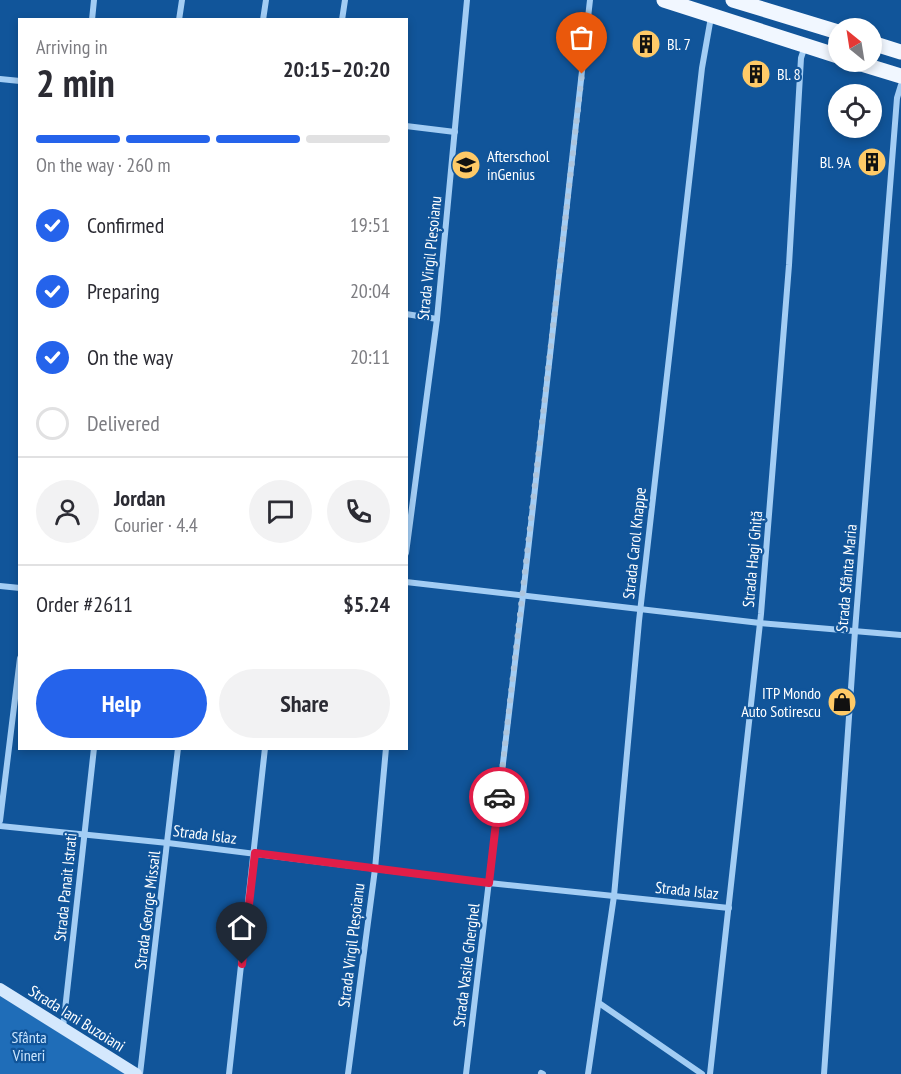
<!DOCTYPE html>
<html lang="en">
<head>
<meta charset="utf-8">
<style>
  :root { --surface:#fff; --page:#f2f2f3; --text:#2b2b33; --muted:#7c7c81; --line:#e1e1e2; --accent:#2563eb }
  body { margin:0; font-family:"PT Sans Narrow",sans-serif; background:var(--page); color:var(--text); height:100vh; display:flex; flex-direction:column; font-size:22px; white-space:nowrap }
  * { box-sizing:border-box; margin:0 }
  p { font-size:20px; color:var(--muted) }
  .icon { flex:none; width:33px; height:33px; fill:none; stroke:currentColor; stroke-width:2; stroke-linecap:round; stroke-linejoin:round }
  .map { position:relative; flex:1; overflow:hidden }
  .panel { position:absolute; left:18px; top:18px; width:390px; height:732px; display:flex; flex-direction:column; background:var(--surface); border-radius:0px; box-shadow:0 3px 9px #0003 }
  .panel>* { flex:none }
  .needle { width:39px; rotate:330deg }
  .tools { position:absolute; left:828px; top:18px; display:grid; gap:12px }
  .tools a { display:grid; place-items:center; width:54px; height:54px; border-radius:50%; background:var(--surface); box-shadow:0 3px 9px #0003; font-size:30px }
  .pin { position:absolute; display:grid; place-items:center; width:51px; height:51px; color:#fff; margin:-62px -26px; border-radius:50% 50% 50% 0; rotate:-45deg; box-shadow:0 0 6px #0007 }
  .pin .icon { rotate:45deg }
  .courier { position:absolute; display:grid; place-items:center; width:60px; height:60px; margin:-30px; border:4px solid #e11d48; border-radius:50%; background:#fff; color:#222; box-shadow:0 2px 8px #0007 }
  .head em { font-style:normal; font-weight:700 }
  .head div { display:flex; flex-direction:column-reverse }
  .head { display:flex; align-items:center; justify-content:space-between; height:102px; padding:0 18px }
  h1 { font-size:39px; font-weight:700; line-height:45px }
  .bar { display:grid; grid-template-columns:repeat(4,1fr); gap:9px 6px; align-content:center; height:72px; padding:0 18px }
  .bar i { height:8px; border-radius:4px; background:var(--line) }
  .bar .current { background:var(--accent) }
  .bar p { grid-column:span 4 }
  .line { display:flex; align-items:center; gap:15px; padding:0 18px; border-top:2px solid var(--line) }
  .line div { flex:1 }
  .round { display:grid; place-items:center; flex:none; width:63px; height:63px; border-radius:32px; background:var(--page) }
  ol { padding:0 18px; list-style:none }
  li { display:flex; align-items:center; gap:18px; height:66px }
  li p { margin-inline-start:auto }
  li .icon { padding:6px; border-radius:50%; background:var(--accent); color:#fff; stroke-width:4 }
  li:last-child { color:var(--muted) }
  li i { width:33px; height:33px; border:3px solid var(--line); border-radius:50% }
  .action { display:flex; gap:12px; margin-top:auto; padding:12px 18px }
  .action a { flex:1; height:69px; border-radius:36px; background:var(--accent); color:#fff; font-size:24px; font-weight:700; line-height:69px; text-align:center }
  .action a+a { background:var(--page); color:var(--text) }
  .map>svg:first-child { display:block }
  .green { fill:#1f6db8 }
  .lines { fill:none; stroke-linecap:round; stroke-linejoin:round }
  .street { stroke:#a3cdf4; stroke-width:6 }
  .secondary { stroke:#d4e8fd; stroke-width:12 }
  .primary { stroke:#f1f7ff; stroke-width:15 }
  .done { stroke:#acc4dc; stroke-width:6; stroke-dasharray:0 10.8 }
  .route { stroke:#e11d48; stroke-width:8 }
  .labels { text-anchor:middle; stroke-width:4.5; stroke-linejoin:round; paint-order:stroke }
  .poi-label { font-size:16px; fill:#fff; stroke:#11559a; text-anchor:start }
  .street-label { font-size:16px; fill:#fff; stroke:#11559a }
  .park-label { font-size:16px; fill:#cce6fe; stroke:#11559a }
</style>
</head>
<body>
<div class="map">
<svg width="901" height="1074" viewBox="0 0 901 1074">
  <rect width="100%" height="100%" fill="#11559a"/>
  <path class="green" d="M0,996L126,1074H0Z"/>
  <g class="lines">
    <g class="street">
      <path d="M92,20L94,0"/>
      <path d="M179,20L182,0"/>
      <path d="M263,20L266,0"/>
      <path d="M342,20L345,0"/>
      <path d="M0,79L20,81"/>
      <path d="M406,126L455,132"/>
      <path d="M406,314L437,319"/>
      <path d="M406,553L437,319L467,0"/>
      <path d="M406,582L760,623L901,635"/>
      <path d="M0,586L20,588"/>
      <path d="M0,821L20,658"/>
      <path d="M0,826L168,843L489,883L729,908"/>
      <path d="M599,1003L702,1074"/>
      <path d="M63,1028L94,748"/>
      <path d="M541,1073L543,1074"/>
      <path d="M140,1074L178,748"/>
      <path d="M229,1074L265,748"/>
      <path d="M348,1074L375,869L386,748"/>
      <path d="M466,1074L523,595L590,0"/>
      <path d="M588,1074L614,896L639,621L702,68L711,17"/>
      <path d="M710,1074L761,614L789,265L801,58L805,46"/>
      <path d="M824,1074L855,631L897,98L901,85"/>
    </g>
    <path class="secondary" d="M0,989L136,1074"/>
    <g class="primary">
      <path d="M664,0L838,56"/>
      <path d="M733,0L838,32"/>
      <path d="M872,43L901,52"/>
      <path d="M855,62L901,76"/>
    </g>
  </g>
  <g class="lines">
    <path class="done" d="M499,797L582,74"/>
    <path class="route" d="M242,964L255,853L489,883L499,797"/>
  </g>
  <defs>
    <g id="building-disc" transform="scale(1.5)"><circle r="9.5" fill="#ffca67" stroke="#11559a"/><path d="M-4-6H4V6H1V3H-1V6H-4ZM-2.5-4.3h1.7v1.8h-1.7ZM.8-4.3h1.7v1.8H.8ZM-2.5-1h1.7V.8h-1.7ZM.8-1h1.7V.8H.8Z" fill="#111"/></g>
    <g id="school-disc" transform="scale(1.5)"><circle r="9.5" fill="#ffca67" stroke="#11559a"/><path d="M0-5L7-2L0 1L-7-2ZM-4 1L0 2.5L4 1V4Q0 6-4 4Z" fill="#111"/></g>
    <g id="shop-disc" transform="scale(1.5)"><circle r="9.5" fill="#ffca67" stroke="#11559a"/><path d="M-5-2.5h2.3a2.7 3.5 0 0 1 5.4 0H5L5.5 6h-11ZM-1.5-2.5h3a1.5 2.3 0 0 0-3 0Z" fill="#111"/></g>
  </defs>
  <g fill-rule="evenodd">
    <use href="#building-disc" x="646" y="44"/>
    <use href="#building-disc" x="756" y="74"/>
    <use href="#building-disc" x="872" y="162"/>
    <use href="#school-disc" x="466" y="165"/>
    <use href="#shop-disc" x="842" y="702"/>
  </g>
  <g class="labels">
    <g class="poi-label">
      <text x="667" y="50">Bl. 7</text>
      <text x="777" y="80">Bl. 8</text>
      <text x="487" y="162">Afterschool<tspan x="487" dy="18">inGenius</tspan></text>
      <text x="851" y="168" text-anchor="end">Bl. 9A</text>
      <text x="821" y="699" text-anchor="end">ITP Mondo<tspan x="821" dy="18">Auto Sotirescu</tspan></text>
    </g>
    <g class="street-label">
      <text transform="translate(429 258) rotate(-84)" y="6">Strada Virgil Pleșoianu</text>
      <text transform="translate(634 543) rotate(-84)" y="6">Strada Carol Knappe</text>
      <text transform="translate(752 559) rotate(-85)" y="6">Strada Hagi Ghiță</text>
      <text transform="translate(846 578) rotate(-85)" y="6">Strada Sfânta Maria</text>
      <text transform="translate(205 834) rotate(7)" y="6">Strada Islaz</text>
      <text transform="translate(65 887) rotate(-84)" y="6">Strada Panait Istrati</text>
      <text transform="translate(687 890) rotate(6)" y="6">Strada Islaz</text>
      <text transform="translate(147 910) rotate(-83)" y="6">Strada George Missail</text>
      <text transform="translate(351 945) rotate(-83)" y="6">Strada Virgil Pleșoianu</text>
      <text transform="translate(466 965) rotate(-83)" y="6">Strada Vasile Gherghel</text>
      <text transform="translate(77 1018) rotate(32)" y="6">Strada Iani Buzoiani</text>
    </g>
    <g class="park-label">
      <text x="29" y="1043">Sfânta<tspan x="29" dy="18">Vineri</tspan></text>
    </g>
  </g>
</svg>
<div class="tools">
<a><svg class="needle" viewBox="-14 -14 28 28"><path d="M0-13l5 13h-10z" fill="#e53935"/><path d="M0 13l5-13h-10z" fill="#7c7c81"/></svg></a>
<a><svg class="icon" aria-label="locate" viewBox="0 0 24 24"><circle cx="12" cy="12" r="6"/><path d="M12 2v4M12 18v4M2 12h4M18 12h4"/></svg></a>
</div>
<div class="pin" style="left:582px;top:74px;background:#ea580c"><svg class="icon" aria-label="bag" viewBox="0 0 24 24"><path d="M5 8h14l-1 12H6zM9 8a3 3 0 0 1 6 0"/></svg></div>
<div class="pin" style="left:242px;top:964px;background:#1f2937"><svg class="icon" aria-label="home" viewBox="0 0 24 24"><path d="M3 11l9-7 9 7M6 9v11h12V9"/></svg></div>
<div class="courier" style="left:499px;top:797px"><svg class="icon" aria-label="car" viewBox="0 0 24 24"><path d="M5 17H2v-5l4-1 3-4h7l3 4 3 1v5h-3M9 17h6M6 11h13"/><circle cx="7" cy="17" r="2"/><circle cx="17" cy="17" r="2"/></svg></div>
<section class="panel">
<div class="head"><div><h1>2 min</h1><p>Arriving in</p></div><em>20:15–20:20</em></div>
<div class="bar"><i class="current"></i><i class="current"></i><i class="current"></i><i></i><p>On the way · 260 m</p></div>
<ol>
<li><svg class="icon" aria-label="check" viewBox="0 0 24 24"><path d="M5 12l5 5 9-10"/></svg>Confirmed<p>19:51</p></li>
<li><svg class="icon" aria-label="check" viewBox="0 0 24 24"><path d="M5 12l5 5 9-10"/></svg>Preparing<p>20:04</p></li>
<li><svg class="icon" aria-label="check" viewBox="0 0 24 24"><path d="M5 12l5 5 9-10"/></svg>On the way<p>20:11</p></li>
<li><i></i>Delivered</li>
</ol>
<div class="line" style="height:108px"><a class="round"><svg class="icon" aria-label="person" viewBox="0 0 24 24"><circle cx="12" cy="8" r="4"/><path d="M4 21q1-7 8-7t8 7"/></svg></a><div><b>Jordan</b><p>Courier · 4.4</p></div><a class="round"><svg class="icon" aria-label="chat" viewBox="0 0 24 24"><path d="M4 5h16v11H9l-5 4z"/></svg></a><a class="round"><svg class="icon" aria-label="phone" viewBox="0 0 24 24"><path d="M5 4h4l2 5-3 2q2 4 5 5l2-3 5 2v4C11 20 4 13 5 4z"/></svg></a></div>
<div class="line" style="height:78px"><div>Order #2611</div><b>$5.24</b></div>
<div class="action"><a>Help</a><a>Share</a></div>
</section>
</div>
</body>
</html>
